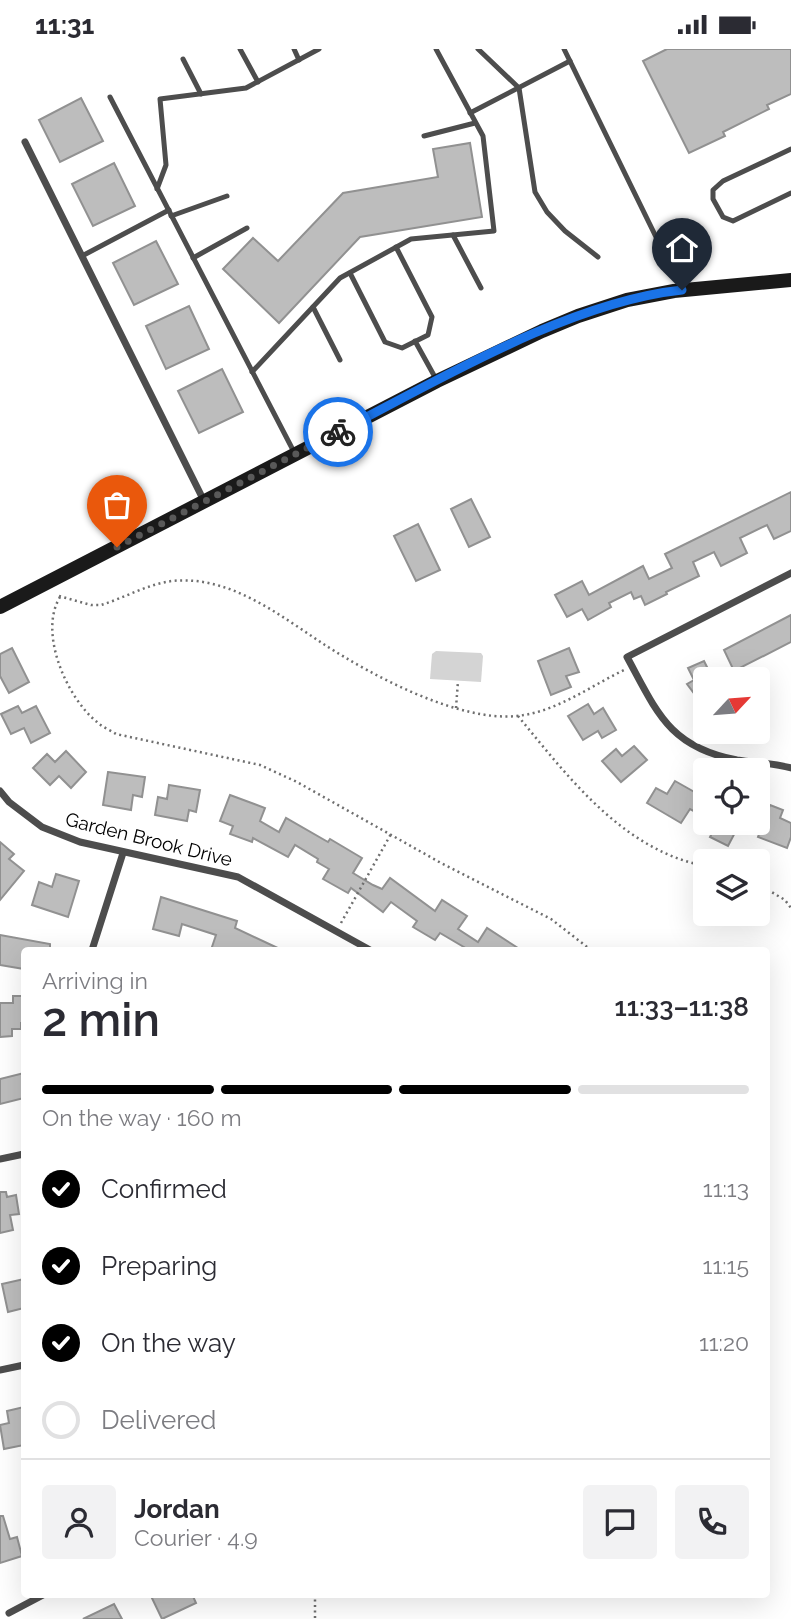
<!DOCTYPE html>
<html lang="en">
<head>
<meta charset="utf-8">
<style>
  :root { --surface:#fff; --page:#f2f2f3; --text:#2b2b33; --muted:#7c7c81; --line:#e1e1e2; --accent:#000 }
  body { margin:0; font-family:Raleway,sans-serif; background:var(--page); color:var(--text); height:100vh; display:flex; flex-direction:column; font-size:26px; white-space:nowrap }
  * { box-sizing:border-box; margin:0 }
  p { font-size:23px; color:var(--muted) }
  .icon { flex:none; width:38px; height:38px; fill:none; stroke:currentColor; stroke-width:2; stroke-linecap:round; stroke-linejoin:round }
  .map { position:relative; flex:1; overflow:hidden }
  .drawer { position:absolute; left:21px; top:898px; width:749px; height:651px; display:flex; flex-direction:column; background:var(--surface); border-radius:7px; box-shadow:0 7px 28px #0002 }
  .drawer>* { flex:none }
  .needle { width:46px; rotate:64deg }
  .tools { position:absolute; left:693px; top:618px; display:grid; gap:14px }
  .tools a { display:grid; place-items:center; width:77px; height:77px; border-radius:7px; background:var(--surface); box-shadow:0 7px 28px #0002; font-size:35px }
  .pin { position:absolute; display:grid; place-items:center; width:60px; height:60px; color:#fff; margin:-72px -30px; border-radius:50% 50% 50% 0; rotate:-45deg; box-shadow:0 0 7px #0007 }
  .pin .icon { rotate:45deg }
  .courier { position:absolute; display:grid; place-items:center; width:70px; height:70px; margin:-35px; border:5px solid #1a73e8; border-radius:50%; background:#fff; color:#222; box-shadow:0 2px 9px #0007 }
  .head em { font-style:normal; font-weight:600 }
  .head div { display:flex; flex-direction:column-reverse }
  .head { display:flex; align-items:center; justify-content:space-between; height:119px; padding:0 21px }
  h1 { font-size:46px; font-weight:600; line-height:52px }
  .bar { display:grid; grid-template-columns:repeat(4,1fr); gap:10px 7px; align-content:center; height:84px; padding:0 21px }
  .bar i { height:9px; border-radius:5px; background:var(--line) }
  .bar .on { background:var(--accent) }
  .bar p { grid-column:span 4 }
  .line { display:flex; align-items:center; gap:18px; padding:0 21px; border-top:2px solid var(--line) }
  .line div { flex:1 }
  .round { display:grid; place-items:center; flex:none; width:74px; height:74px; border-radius:7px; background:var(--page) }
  ol { padding:0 21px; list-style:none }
  li { display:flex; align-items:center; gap:21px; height:77px }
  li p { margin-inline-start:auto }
  li .icon { padding:7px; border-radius:50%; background:var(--accent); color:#fff; stroke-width:4 }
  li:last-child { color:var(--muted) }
  li i { width:38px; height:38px; border:4px solid var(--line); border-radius:50% }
  .status { display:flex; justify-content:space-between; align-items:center; height:49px; padding:0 35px; background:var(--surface); direction:ltr }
  .status svg { height:19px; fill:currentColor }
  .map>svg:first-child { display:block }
  .green { fill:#d4d4d4 }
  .building { fill:#bdbdbd; stroke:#919191; stroke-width:2 }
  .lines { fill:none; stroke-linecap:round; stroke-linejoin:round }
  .path { stroke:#6f6f6f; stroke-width:2.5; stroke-dasharray:2 3.5; stroke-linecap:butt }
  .lane { stroke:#4d4d4d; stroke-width:5 }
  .street { stroke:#4d4d4d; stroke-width:7 }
  .secondary { stroke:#1a1a1a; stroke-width:14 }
  .done { stroke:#595959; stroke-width:7; stroke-dasharray:0 12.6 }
  .route { stroke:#1a73e8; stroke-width:9 }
  .labels { text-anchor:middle; stroke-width:5; stroke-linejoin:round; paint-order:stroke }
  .street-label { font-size:19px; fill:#000; stroke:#fff }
</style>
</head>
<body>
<div class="status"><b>11:31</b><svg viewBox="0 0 49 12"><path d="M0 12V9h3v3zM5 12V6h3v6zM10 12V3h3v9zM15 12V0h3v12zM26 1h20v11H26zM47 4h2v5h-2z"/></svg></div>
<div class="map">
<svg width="791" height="1570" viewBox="0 0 791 1570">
  <rect width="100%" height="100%" fill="#fff"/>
  <path class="green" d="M436,602L481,604L483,607L481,633L430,630L432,605Z"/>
  <g class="building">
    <path d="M667,0H791V45L767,56L769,60L723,83L725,87L689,104L643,12Z"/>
    <path d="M81,49L103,92L60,113L39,71Z"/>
    <path d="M470,94L482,168L360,188L279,274L223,220L253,189L278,212L343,144L438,128L433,100Z"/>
    <path d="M114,114L135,157L93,177L72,135Z"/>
    <path d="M156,192L178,235L134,256L113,214Z"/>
    <path d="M189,257L209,300L166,320L146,277Z"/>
    <path d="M222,320L243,363L199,384L178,342Z"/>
    <path d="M791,443V482L774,490L767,476L740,489L747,504L721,517L714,503L693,513L699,527L666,543L667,545L645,556L641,547L634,550L631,543L609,554L611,558L588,571L582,560L567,568L555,546L582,532L589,546L643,517L649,530L672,519L665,505Z"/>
    <path d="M471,450L490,488L469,498L451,460Z"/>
    <path d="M418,475L440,521L416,532L394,487Z"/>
    <path d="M791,566V593L734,622L724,601Z"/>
    <path d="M12,599L29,633L9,644L0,627V605Z"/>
    <path d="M569,599L579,623L566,627L571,638L551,646L538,612Z"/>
    <path d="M704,612L713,630H705V659L687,635L694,631L688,619Z"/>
    <path d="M588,655L594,665L603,659L616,681L602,689L598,682L583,691L568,667Z"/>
    <path d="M18,657L22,664L36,657L50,684L31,694L24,679L11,685L1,665Z"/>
    <path d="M634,697L647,711L621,733L602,712L616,700L622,707Z"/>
    <path d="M66,702L86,723L71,739L59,727L50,736L33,719L47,705L55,713Z"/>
    <path d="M108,723L145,728L142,748L133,746L131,761L103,756Z"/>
    <path d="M675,732L705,749V768L690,760L681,774L647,754L656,739L667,745Z"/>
    <path d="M169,736L200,741L196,763L189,761L187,772L155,766L158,748L167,750Z"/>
    <path d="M230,746L265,759L260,772L279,783L286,769L328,793L330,790L362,809L353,824L373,836L382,840L390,829L435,862L442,851L467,867L458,880L478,893L487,879L521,901H469L440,884L435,891L413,878L417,872L391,853L383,863L351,839L348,844L323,830L329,820L317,813L318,810L295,796L288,808L253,789L252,793L230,785L233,777L220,772Z"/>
    <path d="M770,756L783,761L780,769L791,774V788L787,799L758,788Z"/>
    <path d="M717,774H740L728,797L710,788Z"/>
    <path d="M0,793L14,805L9,810L24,822L0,851Z"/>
    <path d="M56,825L79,832L68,868L32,856L39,833L52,838Z"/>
    <path d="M161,848L237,872L235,879L282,901H211L216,886L182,875L179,887L153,880Z"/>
    <path d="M0,886L50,895V901H24V920L0,916Z"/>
    <path d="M13,947H24V974H21V980H12V987L0,988V954H13Z"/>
    <path d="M24,1024V1049L0,1055V1030Z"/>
    <path d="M0,1143H6L7,1148L16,1146L19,1165L10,1166L13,1181L0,1184Z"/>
    <path d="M24,1230V1259L8,1263L2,1235Z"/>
    <path d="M24,1358V1396L4,1400L0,1376L9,1374L7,1362Z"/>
    <path d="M0,1467H3L10,1490L17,1488L22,1507L0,1514Z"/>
    <path d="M150,1545H192L196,1554L162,1570Z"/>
    <path d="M114,1555L122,1570H83Z"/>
  </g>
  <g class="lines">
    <g class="path">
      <path d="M59,547L91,556H101C124,549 148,535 172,532C230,526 279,566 325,596C373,627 459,673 517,667C556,663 589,638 624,621"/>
      <path d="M60,548C38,584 67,649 97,673C102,678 110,681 116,685L260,716L297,733L441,814L551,870L591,901"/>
      <path d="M456,659L458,632"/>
      <path d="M518,667C569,729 623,801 705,817"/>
      <path d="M758,835L785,851L791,859"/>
      <path d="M341,874L391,785"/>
      <path d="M315,1545V1570"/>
    </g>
    <g class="lane">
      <path d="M240,0L258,33"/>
      <path d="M294,0L299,11"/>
      <path d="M478,0L519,39L535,143L547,163L565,182L598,208"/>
      <path d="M564,0L681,239"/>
      <path d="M183,10L201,45"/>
      <path d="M110,48L294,403"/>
      <path d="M470,64L570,12"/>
      <path d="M424,87L475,74"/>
      <path d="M791,100L723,132L713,141V150L723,168L733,172L791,144"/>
      <path d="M157,140L166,116L160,50L246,39L319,0"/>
      <path d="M171,167L227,147"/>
      <path d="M453,186L481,239"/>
      <path d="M82,207L169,161"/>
      <path d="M193,209L247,179"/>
      <path d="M350,224L385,293L402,299L428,286L432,268L396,198"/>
      <path d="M313,258L340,311"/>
      <path d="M415,292L436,330"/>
      <path d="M252,323L340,229L411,190L494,182L483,87L436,0"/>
    </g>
    <g class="street">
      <path d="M25,93L204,452"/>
      <path d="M791,524L627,608C657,663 669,698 737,711C755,714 773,714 791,719"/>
      <path d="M0,742L9,753L42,778L80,793L238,828L370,901"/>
      <path d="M92,901L123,804"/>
      <path d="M0,1110L24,1105"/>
      <path d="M0,1321L24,1316"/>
      <path d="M9,1564L45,1545"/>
    </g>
    <path class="secondary" d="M0,558L437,332L542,282L578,267L627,251L674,242L791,231"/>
  </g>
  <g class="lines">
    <path class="done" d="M117,498L338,383"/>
    <path class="route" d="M338,383C439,331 569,253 682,241"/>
  </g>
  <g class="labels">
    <g class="street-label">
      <text transform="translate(149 790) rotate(14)" y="7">Garden Brook Drive</text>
    </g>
  </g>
</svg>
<div class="tools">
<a><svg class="needle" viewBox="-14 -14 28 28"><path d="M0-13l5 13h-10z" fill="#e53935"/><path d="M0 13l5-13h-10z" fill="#7c7c81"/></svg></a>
<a><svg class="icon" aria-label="locate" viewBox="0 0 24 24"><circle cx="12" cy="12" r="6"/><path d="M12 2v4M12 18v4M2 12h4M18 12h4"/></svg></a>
<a><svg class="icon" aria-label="layers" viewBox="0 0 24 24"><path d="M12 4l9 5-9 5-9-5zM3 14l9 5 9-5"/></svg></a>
</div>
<div class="pin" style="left:117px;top:498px;background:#ea580c"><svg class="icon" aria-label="bag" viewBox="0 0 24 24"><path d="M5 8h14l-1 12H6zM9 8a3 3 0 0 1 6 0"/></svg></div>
<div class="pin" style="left:682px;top:241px;background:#1f2937"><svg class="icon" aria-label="home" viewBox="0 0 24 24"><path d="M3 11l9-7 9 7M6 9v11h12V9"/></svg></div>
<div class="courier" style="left:338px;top:383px"><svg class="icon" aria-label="bike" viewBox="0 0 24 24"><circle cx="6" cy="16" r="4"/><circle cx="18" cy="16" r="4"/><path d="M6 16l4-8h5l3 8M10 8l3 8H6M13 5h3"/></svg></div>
<section class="drawer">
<div class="head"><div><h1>2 min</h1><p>Arriving in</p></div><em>11:33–11:38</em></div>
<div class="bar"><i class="on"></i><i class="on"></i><i class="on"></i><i></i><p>On the way · 160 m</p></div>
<ol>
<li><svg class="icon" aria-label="check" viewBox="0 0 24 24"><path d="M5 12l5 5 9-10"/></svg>Confirmed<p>11:13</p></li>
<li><svg class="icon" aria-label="check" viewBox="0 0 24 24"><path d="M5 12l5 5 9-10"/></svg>Preparing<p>11:15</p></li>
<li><svg class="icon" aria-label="check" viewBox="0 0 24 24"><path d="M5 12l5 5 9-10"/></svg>On the way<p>11:20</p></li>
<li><i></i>Delivered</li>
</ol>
<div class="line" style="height:126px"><a class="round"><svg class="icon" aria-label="person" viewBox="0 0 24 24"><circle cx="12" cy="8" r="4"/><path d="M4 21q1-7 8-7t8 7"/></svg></a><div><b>Jordan</b><p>Courier · 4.9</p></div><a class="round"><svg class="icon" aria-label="chat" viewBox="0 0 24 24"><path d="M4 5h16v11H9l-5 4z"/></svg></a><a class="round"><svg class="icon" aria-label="phone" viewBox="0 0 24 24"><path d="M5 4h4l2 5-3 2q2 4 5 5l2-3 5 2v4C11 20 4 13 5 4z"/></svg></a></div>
</section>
</div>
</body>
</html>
